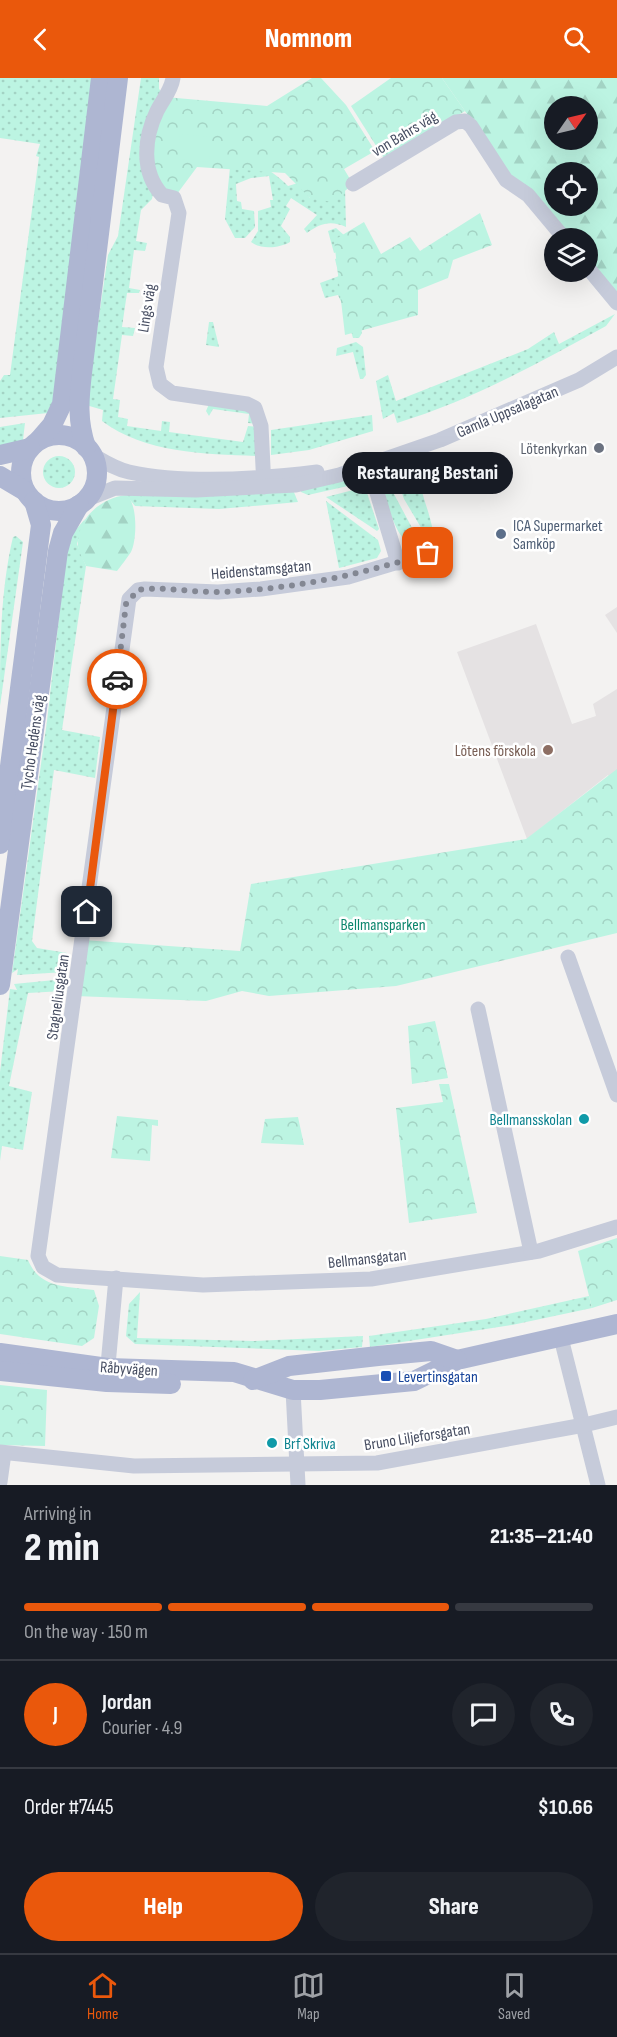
<!DOCTYPE html>
<html lang="en">
<head>
<meta charset="utf-8">
<style>
  :root { --surface:#171b24; --page:#20242c; --text:#f1f3f6; --muted:#9ea1a6; --line:#363941; --accent:#ea580c }
  body { margin:0; font-family:"Sofia Sans Condensed",sans-serif; background:var(--page); color:var(--text); height:100vh; display:flex; flex-direction:column; font-size:22px; white-space:nowrap }
  * { box-sizing:border-box; margin:0 }
  p { font-size:20px; color:var(--muted) }
  .icon { flex:none; width:33px; height:33px; fill:none; stroke:currentColor; stroke-width:2; stroke-linecap:round; stroke-linejoin:round }
  .map { position:relative; height:1407px; overflow:hidden }
  .details { display:flex; flex-direction:column; background:var(--surface); flex:1 }
  .details>* { flex:none }
  .needle { width:39px; rotate:56deg }
  .buttons { position:absolute; left:544px; top:18px; display:grid; gap:12px }
  .buttons a { display:grid; place-items:center; width:54px; height:54px; border-radius:50%; background:var(--surface); box-shadow:0 6px 24px #0002; font-size:30px }
  .pin { position:absolute; display:grid; place-items:center; width:51px; height:51px; color:#fff; margin:-26px; border-radius:12px; box-shadow:0 3px 9px #0006 }
  .courier { position:absolute; display:grid; place-items:center; width:60px; height:60px; margin:-30px; border:4px solid #ea580c; border-radius:50%; background:#fff; color:#222; box-shadow:0 2px 8px #0007 }
  .bubble { position:absolute; height:42px; border-radius:21px; background:var(--surface); box-shadow:0 6px 24px #0002; font-size:20px; font-weight:800; line-height:42px; text-align:center }
  .head em { font-style:normal; font-weight:800 }
  .head div { display:flex; flex-direction:column-reverse }
  .head { display:flex; align-items:center; justify-content:space-between; height:102px; padding:0 24px }
  h1 { font-size:39px; font-weight:800; line-height:45px }
  .bar { display:grid; grid-template-columns:repeat(4,1fr); gap:9px 6px; align-content:center; height:72px; padding:0 24px }
  .bar i { height:8px; border-radius:4px; background:var(--line) }
  .bar .selected { background:var(--accent) }
  .bar p { grid-column:span 4 }
  .line { display:flex; align-items:center; gap:15px; padding:0 24px; border-top:2px solid var(--line) }
  .line div { flex:1 }
  .round { display:grid; place-items:center; flex:none; width:63px; height:63px; border-radius:32px; background:var(--page) }
  .action { display:flex; gap:12px; margin-top:auto; padding:12px 24px }
  .action a { flex:1; height:69px; border-radius:36px; background:var(--accent); color:#fff; font-size:24px; font-weight:800; line-height:69px; text-align:center }
  .action a+a { background:var(--page); color:var(--text) }
  header { display:flex; justify-content:space-between; align-items:center; height:78px; padding:0 24px; background:var(--accent); color:#fff; font-size:27px; font-weight:800 }
  .tabs { display:flex; justify-content:space-around; align-items:center; height:84px; border-top:2px solid var(--line); background:var(--surface); font-size:16px; color:var(--muted) }
  .tabs a { display:grid; justify-items:center; gap:3px }
  .tabs .selected { color:var(--accent) }
  .map>svg:first-child { display:block }
  .education { fill:#e5e2e3 }
  .grass { fill:url(#grass-dots) }
  .forest { fill:url(#forest-firs); fill-rule:evenodd }
  .park { fill:url(#park-crowns) }
  .pitch { fill:#bcf4e2 }
  .lines { fill:none; stroke-linecap:round; stroke-linejoin:round }
  .minor { stroke:#c6cbda; stroke-width:15 }
  .major { stroke:#aeb6d2; stroke-width:20 }
  .done { stroke:#838793; stroke-width:6; stroke-dasharray:0 10.8 }
  .route { stroke:#ea580c; stroke-width:8 }
  .worship-dot { fill:#6b7280; stroke:#fff; stroke-width:2 }
  .service-dot { fill:#5c6f8a; stroke:#fff; stroke-width:2 }
  .education-dot { fill:#8d6e63; stroke:#fff; stroke-width:2 }
  .culture-dot { fill:#0f9aa8; stroke:#fff; stroke-width:2 }
  .transit-dot { fill:#1a4fb4; stroke:#fff; stroke-width:2 }
  .labels { text-anchor:middle; stroke-width:5; stroke-linejoin:round; paint-order:stroke }
  .street-label { font-size:16px; fill:#464d61; stroke:#fff }
  .worship-label { font-size:16px; fill:#5b616d; stroke:#fff; text-anchor:end }
  .service-label { font-size:16px; fill:#4e5e75; stroke:#fff; text-anchor:start }
  .education-label { font-size:16px; fill:#785e54; stroke:#fff; text-anchor:end }
  .park-label { font-size:16px; fill:#0d866d; stroke:#fff }
  .culture-label { font-size:16px; fill:#0d838f; stroke:#fff; text-anchor:end }
  .transit-label { font-size:16px; fill:#164399; stroke:#fff; text-anchor:start }
</style>
</head>
<body>
<header><svg class="icon" aria-label="back" viewBox="0 0 24 24"><path d="M15 5l-7 7 7 7"/></svg>Nomnom<svg class="icon" aria-label="search" viewBox="0 0 24 24"><circle cx="10" cy="10" r="6"/><path d="M15 15l6 6"/></svg></header>
<div class="map">
<svg width="617" height="1407" viewBox="0 0 617 1407">
  <defs>
    <pattern id="grass-dots" width="8" height="8" patternUnits="userSpaceOnUse" patternTransform="scale(1.5)"><rect width="8" height="8" fill="#bcf4e2"/><path d="M2 2h.1M6 6h.1" fill="none" stroke="#a3d3c4" stroke-width="1.8" stroke-linecap="round"/></pattern>
    <pattern id="forest-firs" width="22" height="20" patternUnits="userSpaceOnUse" patternTransform="scale(1.5)"><rect width="22" height="20" fill="#bcf4e2"/><path d="M5 1l3.5 6h-7zM16 11l3.5 6h-7z" fill="#a3d3c4"/></pattern>
    <pattern id="park-crowns" width="20" height="18" patternUnits="userSpaceOnUse" patternTransform="scale(1.5)"><rect width="20" height="18" fill="#bcf4e2"/><path d="M2 6a3 3 0 1 1 6 0M12 15a3 3 0 1 1 6 0" fill="none" stroke="#a3d3c4"/></pattern>
  </defs>
  <rect width="100%" height="100%" fill="#f3f2f1"/>
  <g class="education">
    <path d="M617,529V555L605,537Z"/>
    <path d="M536,546L572,646L596,638L593,626L617,611V711L608,697L527,761L457,574Z"/>
  </g>
  <g class="grass">
    <path d="M0,0H92L55,317L48,335L0,340V303L4,297H10L39,79L36,78L40,66L0,60Z"/>
    <path d="M141,0H159V11L164,16L154,110L152,121L141,132L136,163L147,165L145,173L134,172L129,210L140,212L139,215H127L122,249L135,250L133,258L122,257L113,321L120,322L118,339L128,341L127,348L161,353L162,343L170,344L169,354L243,364L248,348L258,349L259,378C206,376 146,376 102,343L103,332L86,327L108,177L118,158Z"/>
    <path d="M232,68C249,80 275,94 288,108L298,105L310,120L345,109L346,149C331,142 320,145 307,155L304,151L317,137L291,120L286,128L290,131L281,148L290,159V164C280,170 261,172 251,164L258,153V133L271,129L270,122H273L269,98L251,100L236,106L237,123L241,124L242,131L254,133L255,149L245,160H235L225,141Z"/>
    <path d="M336,150L345,158L362,255L359,260H353L346,235L338,217L325,220L320,205L339,198L335,181L338,180L337,174L334,175L328,153Z"/>
    <path d="M615,236L606,248C539,285 470,323 397,345L394,335L383,341L376,303L388,297L396,323L528,271L554,254L559,266Z"/>
    <path d="M209,244H213L219,269L206,267Z"/>
    <path d="M356,264L363,269L366,297L363,301H360L353,274L336,278L337,270Z"/>
    <path d="M209,326L243,327L258,346L248,345L249,336L213,331L209,338L206,333Z"/>
    <path d="M372,337L373,353L309,372L271,377V352Z"/>
    <path d="M25,345L23,362L0,371V349Z"/>
    <path d="M456,376L459,381C404,403 424,407 433,453L429,463L404,421L397,401Z"/>
    <circle cx="59" cy="394" r="16"/>
    <path d="M352,399L361,405L308,417L301,414V411Z"/>
    <path d="M387,403L418,461L417,467C397,470 387,422 381,407Z"/>
    <path d="M365,409L379,451L377,453L326,419Z"/>
    <path d="M293,412L298,424L219,431L135,428L126,417Z"/>
    <path d="M326,423L378,462L381,473L377,480L339,490Z"/>
    <path d="M85,441L77,466L86,488L62,652L100,659L95,700L54,692L32,863L37,870L67,875L65,894L17,897L18,891L12,895L47,643L66,479L73,455Z"/>
    <path d="M16,458L23,464L0,628C0,572 0,514 13,459Z"/>
    <path d="M65,901L63,913L28,915L9,1008L32,1014L23,1072L2,1068L0,1083V994L10,911L17,912L14,906Z"/>
    <path d="M140,1214L137,1260L254,1263L363,1258L362,1269L319,1273L135,1266L126,1258L129,1226Z"/>
    <path d="M589,1218L592,1230L512,1247L370,1269L369,1258L486,1241Z"/>
  </g>
  <g class="forest">
    <path d="M442,0H617V225L588,190V160H564L515,105ZM555,28H588V62H555ZM555,94H588V128H555Z"/>
    <path d="M126,417C138,424 137,463 131,474C127,480 121,488 117,493L86,488C83,481 77,471 78,465C78,439 102,420 126,417Z"/>
  </g>
  <g class="park">
    <path d="M312,0H321L346,27L375,73L344,91L353,106L332,124L310,120L285,95L197,89L174,120L148,90L165,19L267,28Z"/>
    <path d="M391,0H442L465,33L385,82L351,28Z"/>
    <path d="M480,135L492,167L453,182L448,200L418,212V237L345,257L334,162L364,144L381,176L410,159L420,173Z"/>
    <path d="M617,691V855L396,908L269,918L242,913L206,923L75,918L83,862L240,873L251,806L526,761Z"/>
    <path d="M435,943L448,1000L412,1006L408,948Z"/>
    <path d="M439,1006H449L477,1135L409,1145L396,1030L443,1024Z"/>
    <path d="M117,1038L158,1042V1048L152,1047L150,1083L111,1080Z"/>
    <path d="M298,1039L304,1067L261,1065L265,1041Z"/>
    <path d="M617,1160V1222L592,1230L578,1173Z"/>
    <path d="M0,1178L28,1182C40,1211 66,1208 94,1212L99,1228L94,1260L82,1268L0,1256Z"/>
    <path d="M0,1307L47,1312L45,1368L0,1367Z"/>
  </g>
  <path class="pitch" d="M180,56L212,59L209,84L178,81Z"/>
  <g class="lines">
    <g class="minor">
      <path d="M173,0C171,13 163,21 157,33C144,60 141,94 162,117L174,120L179,135L156,289L160,306L172,315L247,326L255,330L261,348L264,409"/>
      <path d="M353,106L456,44L465,43L471,48L506,102L528,117L564,160"/>
      <path d="M588,190L617,225"/>
      <path d="M91,376C103,383 115,391 129,394C185,406 260,401 317,394"/>
      <path d="M369,388L398,485"/>
      <path d="M85,422L115,410L196,412L296,407L339,397L440,362L579,302L617,279"/>
      <path d="M428,475L348,499L261,511L218,514L145,511L138,512L129,521L38,1178L43,1189L57,1197L203,1207L371,1201L539,1173L617,1149"/>
      <path d="M568,879L617,1017"/>
      <path d="M478,931L531,1174"/>
      <path d="M561,1260L598,1407"/>
      <path d="M107,1298L116,1200"/>
      <path d="M293,1312L298,1407"/>
      <path d="M0,1374L134,1388L377,1385L584,1347L617,1339"/>
      <path d="M0,1404L4,1375"/>
    </g>
    <g class="major">
      <circle cx="59" cy="395" r="38"/>
      <path d="M39,362L52,347L62,326L101,0"/>
      <path d="M86,369C77,343 79,321 82,295L118,0"/>
      <path d="M0,377L30,370"/>
      <path d="M0,398L25,413"/>
      <path d="M0,766L41,447L34,423"/>
      <path d="M0,907L58,473L63,455L79,427"/>
      <path d="M0,1275L108,1290L234,1294L293,1312H320L414,1303L457,1282L617,1246"/>
      <path d="M0,1293L107,1304L171,1306"/>
      <path d="M253,1302L289,1288L378,1278L431,1273L457,1282"/>
    </g>
  </g>
  <g class="lines">
    <path class="done" d="M117,601L126,526L138,512C165,508 194,515 221,514C293,511 360,497 428,475"/>
    <path class="route" d="M87,834L117,601"/>
  </g>
  <circle class="worship-dot" cx="599" cy="370" r="6"/>
  <circle class="service-dot" cx="501" cy="456" r="6"/>
  <circle class="education-dot" cx="548" cy="672" r="6"/>
  <g class="culture-dot">
    <circle cx="584" cy="1041" r="6"/>
    <circle cx="272" cy="1365" r="6"/>
  </g>
  <rect class="transit-dot" x="380" y="1292" width="12" height="12" rx="3"/>
  <g class="labels">
    <g class="street-label">
      <text transform="translate(404 55) rotate(-31)" y="6">von Bahrs väg</text>
      <text transform="translate(146 230) rotate(-81)" y="6">Lings väg</text>
      <text transform="translate(507 333) rotate(-23)" y="6">Gamla Uppsalagatan</text>
      <text transform="translate(261 491) rotate(-5)" y="6">Heidenstamsgatan</text>
      <text transform="translate(32 664) rotate(-82)" y="6">Tycho Hedéns väg</text>
      <text transform="translate(57 919) rotate(-82)" y="6">Stagneliusgatan</text>
      <text transform="translate(367 1180) rotate(-6)" y="6">Bellmansgatan</text>
      <text transform="translate(129 1290) rotate(4)" y="6">Råbyvägen</text>
      <text transform="translate(417 1358) rotate(-9)" y="6">Bruno Liljeforsgatan</text>
    </g>
    <g class="worship-label">
      <text x="587" y="376">Lötenkyrkan</text>
    </g>
    <g class="service-label">
      <text x="513" y="453">ICA Supermarket<tspan x="513" dy="18">Samköp</tspan></text>
    </g>
    <g class="education-label">
      <text x="536" y="678">Lötens förskola</text>
    </g>
    <g class="park-label">
      <text x="383" y="852">Bellmansparken</text>
    </g>
    <g class="culture-label">
      <text x="572" y="1047">Bellmansskolan</text>
      <text x="284" y="1371" text-anchor="start">Brf Skriva</text>
    </g>
    <g class="transit-label">
      <text x="398" y="1304">Levertinsgatan</text>
    </g>
  </g>
</svg>
<div class="buttons">
<a><svg class="needle" viewBox="-14 -14 28 28"><path d="M0-13l5 13h-10z" fill="#e53935"/><path d="M0 13l5-13h-10z" fill="#9ea1a6"/></svg></a>
<a><svg class="icon" aria-label="locate" viewBox="0 0 24 24"><circle cx="12" cy="12" r="6"/><path d="M12 2v4M12 18v4M2 12h4M18 12h4"/></svg></a>
<a><svg class="icon" aria-label="layers" viewBox="0 0 24 24"><path d="M12 4l9 5-9 5-9-5zM3 14l9 5 9-5"/></svg></a>
</div>
<div class="pin" style="left:428px;top:475px;background:#ea580c"><svg class="icon" aria-label="bag" viewBox="0 0 24 24"><path d="M5 8h14l-1 12H6zM9 8a3 3 0 0 1 6 0"/></svg></div>
<div class="pin" style="left:87px;top:834px;background:#1f2937"><svg class="icon" aria-label="home" viewBox="0 0 24 24"><path d="M3 11l9-7 9 7M6 9v11h12V9"/></svg></div>
<div class="courier" style="left:117px;top:601px"><svg class="icon" aria-label="car" viewBox="0 0 24 24"><path d="M5 17H2v-5l4-1 3-4h7l3 4 3 1v5h-3M9 17h6M6 11h13"/><circle cx="7" cy="17" r="2"/><circle cx="17" cy="17" r="2"/></svg></div>
<div class="bubble" style="left:342px;top:374px;width:171px">Restaurang Bestani</div>
</div>
<section class="details">
<div class="head"><div><h1>2 min</h1><p>Arriving in</p></div><em>21:35–21:40</em></div>
<div class="bar"><i class="selected"></i><i class="selected"></i><i class="selected"></i><i></i><p>On the way · 150 m</p></div>
<div class="line" style="height:108px"><b class="round" style="background:var(--accent);color:#fff">J</b><div><b>Jordan</b><p>Courier · 4.9</p></div><a class="round"><svg class="icon" aria-label="chat" viewBox="0 0 24 24"><path d="M4 5h16v11H9l-5 4z"/></svg></a><a class="round"><svg class="icon" aria-label="phone" viewBox="0 0 24 24"><path d="M5 4h4l2 5-3 2q2 4 5 5l2-3 5 2v4C11 20 4 13 5 4z"/></svg></a></div>
<div class="line" style="height:78px"><div>Order #7445</div><b>$10.66</b></div>
<div class="action"><a>Help</a><a>Share</a></div>
</section>
<nav class="tabs">
<a class="selected"><svg class="icon" aria-label="home" viewBox="0 0 24 24"><path d="M3 11l9-7 9 7M6 9v11h12V9"/></svg>Home</a>
<a><svg class="icon" aria-label="map" viewBox="0 0 24 24"><path d="M3 6l6-2 6 2 6-2v14l-6 2-6-2-6 2zM9 4v14M15 6v14"/></svg>Map</a>
<a><svg class="icon" aria-label="saved" viewBox="0 0 24 24"><path d="M7 4h10v16l-5-4-5 4z"/></svg>Saved</a>
</nav>
</body>
</html>
